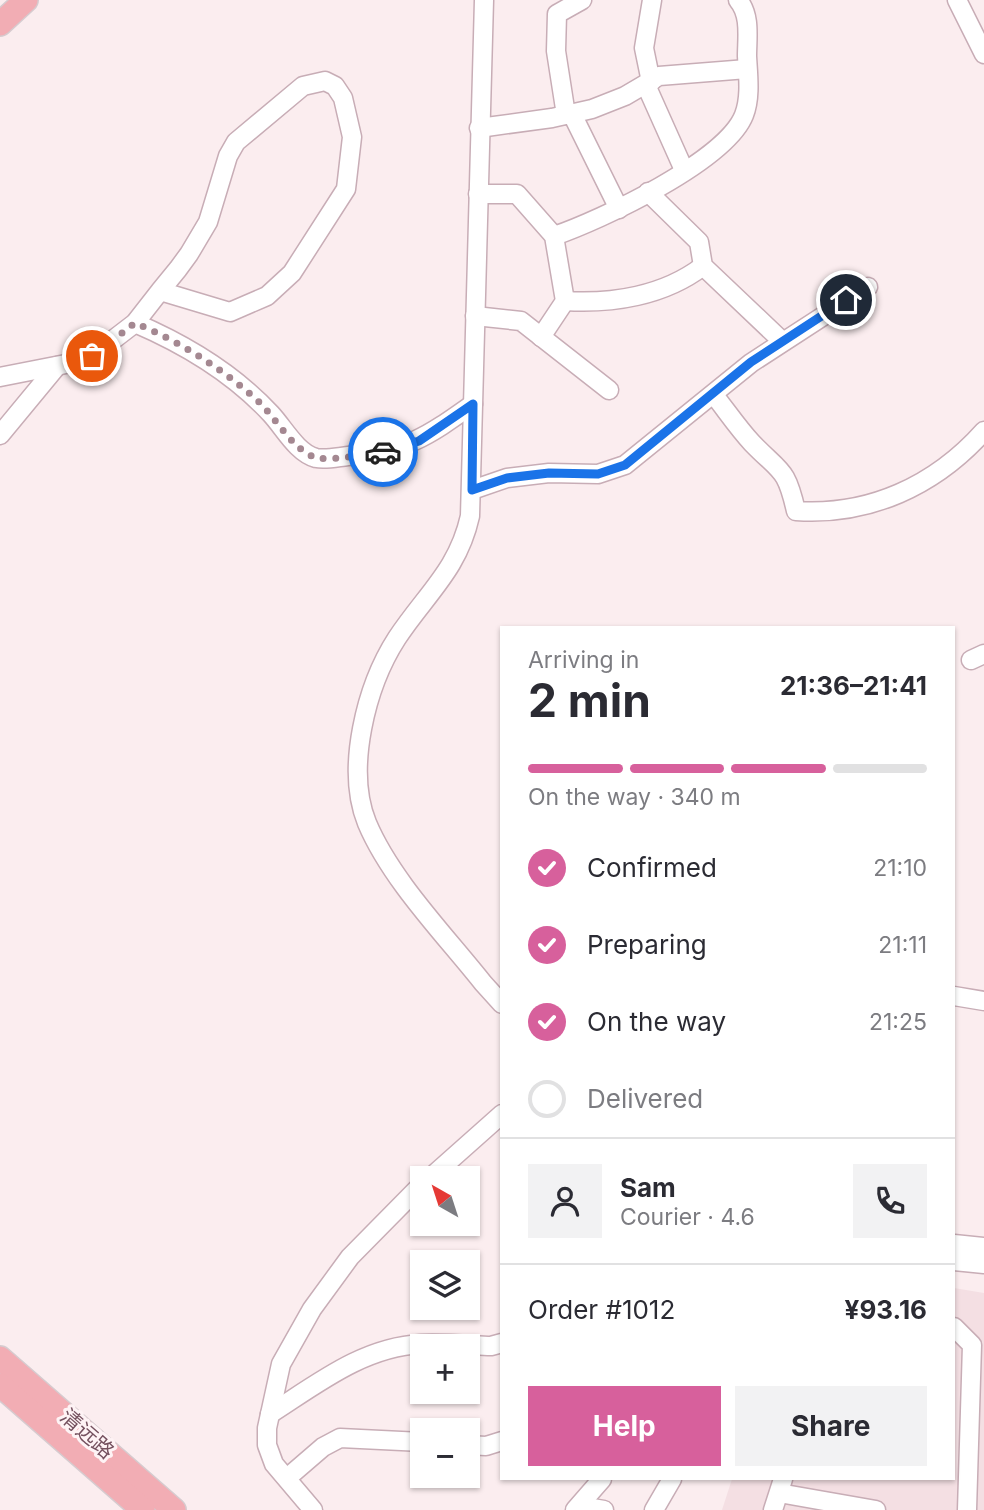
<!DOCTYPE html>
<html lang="en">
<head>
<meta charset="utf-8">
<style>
  :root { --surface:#fff; --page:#f2f2f3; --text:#2b2b33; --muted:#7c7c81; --line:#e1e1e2; --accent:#d7609c }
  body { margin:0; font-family:Inter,"Noto Sans SC",sans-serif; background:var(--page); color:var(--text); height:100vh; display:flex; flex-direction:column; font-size:26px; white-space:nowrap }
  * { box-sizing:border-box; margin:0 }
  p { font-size:23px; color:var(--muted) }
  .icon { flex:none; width:38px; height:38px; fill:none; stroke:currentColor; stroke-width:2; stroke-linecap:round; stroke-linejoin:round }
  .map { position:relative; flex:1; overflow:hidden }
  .side { position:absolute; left:500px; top:626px; width:455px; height:854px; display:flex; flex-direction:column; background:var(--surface); border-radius:0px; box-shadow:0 2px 5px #0004 }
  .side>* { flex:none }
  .needle { width:46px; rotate:321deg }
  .buttons { position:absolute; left:410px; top:1166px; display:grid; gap:14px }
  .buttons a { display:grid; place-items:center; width:70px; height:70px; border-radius:0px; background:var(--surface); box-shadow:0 2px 5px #0004; font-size:35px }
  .pin { position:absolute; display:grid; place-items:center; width:60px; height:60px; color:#fff; margin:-30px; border:4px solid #fff; border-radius:50%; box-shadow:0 2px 7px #0007 }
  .courier { position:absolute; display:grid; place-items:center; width:70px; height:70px; margin:-35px; border:5px solid #1a73e8; border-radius:50%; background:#fff; color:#222; box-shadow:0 2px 9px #0007 }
  .head em { font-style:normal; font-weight:700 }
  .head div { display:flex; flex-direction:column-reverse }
  .head { display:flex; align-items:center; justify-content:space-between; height:119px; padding:0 28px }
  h1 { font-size:46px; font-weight:700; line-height:52px }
  .bar { display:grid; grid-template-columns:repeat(4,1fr); gap:10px 7px; align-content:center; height:84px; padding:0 28px }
  .bar i { height:9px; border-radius:5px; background:var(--line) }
  .bar .current { background:var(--accent) }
  .bar p { grid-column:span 4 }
  .line { display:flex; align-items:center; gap:18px; padding:0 28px; border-top:2px solid var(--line) }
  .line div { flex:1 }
  .round { display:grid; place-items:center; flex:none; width:74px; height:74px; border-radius:0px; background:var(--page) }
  ol { padding:0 28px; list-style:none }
  li { display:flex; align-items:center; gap:21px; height:77px }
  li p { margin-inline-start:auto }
  li .icon { padding:7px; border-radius:50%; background:var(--accent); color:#fff; stroke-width:4 }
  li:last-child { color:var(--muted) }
  li i { width:38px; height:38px; border:4px solid var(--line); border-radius:50% }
  .cta { display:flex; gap:14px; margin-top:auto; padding:14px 28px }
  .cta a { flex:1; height:80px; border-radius:0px; background:var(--accent); color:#fff; font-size:28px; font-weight:700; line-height:80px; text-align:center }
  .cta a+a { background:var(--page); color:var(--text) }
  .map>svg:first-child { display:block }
  .residential { fill:#f4dfe3 }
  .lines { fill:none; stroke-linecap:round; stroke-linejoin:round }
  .minor-casing { stroke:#c8adb6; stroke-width:21 }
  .major-casing { stroke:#d6cbcf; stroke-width:26 }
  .minor { stroke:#fff; stroke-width:18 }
  .major { stroke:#f2adb4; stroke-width:23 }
  .done { stroke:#a48891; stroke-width:7; stroke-dasharray:0 12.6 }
  .route { stroke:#1a73e8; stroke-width:9 }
  .labels { text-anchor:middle; stroke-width:6; stroke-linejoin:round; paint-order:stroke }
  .street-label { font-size:21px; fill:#75515f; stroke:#fef3f5 }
</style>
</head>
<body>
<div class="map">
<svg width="984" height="1510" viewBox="0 0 984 1510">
  <rect width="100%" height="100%" fill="#fbedef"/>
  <path class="residential" d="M954,1288L984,1293V1510H722L732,1479H954Z"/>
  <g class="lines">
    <g class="minor-casing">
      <g id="minor">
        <path d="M484,0L470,516C458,570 426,594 397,638C366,686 345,769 367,823C391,880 445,935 483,983L502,1004"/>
        <path d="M957,0L984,54"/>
        <path d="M651,82L644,48L652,0"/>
        <path d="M646,85L684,170"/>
        <path d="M572,114L619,209"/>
        <path d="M566,115L556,51L557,14L582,0"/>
        <path d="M479,128L552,118L592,109L625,96L659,76L747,69"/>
        <path d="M648,192L699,242L703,266L782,341"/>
        <path d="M478,194H517L554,236L565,301L541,337"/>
        <path d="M554,236C601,220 726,161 744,115C751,97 748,75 747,56C747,38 751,15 738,0"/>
        <path d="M565,301C612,304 664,296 703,266"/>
        <path d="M475,316L521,321L609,390"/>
        <path d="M135,323C184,344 234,374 271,414C284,428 297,453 316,458C326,460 338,457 348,456C408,450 425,438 473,404"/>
        <path d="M0,377L81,361L92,356L135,323L160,291L178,269L189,254L208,222L228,156L236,142L303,86L325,81L335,86L343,98L352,137L346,189L292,273L267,296L230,312L160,291"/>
        <path d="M714,395C726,410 738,428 752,443C781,473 786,467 796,511C869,516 935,486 984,431"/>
        <path d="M0,435L57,366"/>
        <path d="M472,490L507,478L549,473L598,474L625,465L751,363L868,287"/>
        <path d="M971,660L984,654"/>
        <path d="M954,996L984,1001"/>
        <path d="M430,1178L502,1114"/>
        <path d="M954,1244L984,1247"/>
        <path d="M954,1261L984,1264"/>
        <path d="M954,1327L972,1345L967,1510"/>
        <path d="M270,1414C317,1384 363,1347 421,1344C444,1343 468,1345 491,1346L502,1343"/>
        <path d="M467,1445L486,1446L502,1441"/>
        <path d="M287,1478L323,1447L340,1438L422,1442"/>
        <path d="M779,1493L876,1510"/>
        <path d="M580,1506L604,1510"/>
        <path d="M313,1510L274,1464L267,1445V1428L281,1364L312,1309L350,1257L422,1184"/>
        <path d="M575,1510L602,1479"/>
        <path d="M654,1510L672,1479"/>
        <path d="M773,1510L783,1479"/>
      </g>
    </g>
    <g class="major-casing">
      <g id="major">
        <path d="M0,24L26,0"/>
        <path d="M0,1358L174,1510"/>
        <path d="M0,1385L143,1510"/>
      </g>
    </g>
    <use href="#minor" class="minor"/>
    <use href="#major" class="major"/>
  </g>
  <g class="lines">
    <path class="done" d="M92,356L135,323C180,342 220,367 257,400C275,416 291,448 314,457C328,462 367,454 383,452"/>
    <path class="route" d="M383,452L419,441L473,404L472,490L507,478L549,473L598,474L625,465L751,362L846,300"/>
  </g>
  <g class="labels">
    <g class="street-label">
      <text transform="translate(87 1434) rotate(41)" y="7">清远路</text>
    </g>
  </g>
</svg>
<div class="buttons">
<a><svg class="needle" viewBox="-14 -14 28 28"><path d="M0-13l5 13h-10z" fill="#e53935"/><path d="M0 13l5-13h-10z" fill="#7c7c81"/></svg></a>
<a><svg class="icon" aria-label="layers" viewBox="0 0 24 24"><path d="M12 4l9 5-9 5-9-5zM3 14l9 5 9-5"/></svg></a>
<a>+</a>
<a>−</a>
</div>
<div class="pin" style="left:92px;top:356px;background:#ea580c"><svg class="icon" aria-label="bag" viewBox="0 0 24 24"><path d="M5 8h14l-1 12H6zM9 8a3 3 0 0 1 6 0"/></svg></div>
<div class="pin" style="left:846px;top:300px;background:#1f2937"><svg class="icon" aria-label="home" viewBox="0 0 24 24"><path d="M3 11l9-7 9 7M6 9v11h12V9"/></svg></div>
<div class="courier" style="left:383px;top:452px"><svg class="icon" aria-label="car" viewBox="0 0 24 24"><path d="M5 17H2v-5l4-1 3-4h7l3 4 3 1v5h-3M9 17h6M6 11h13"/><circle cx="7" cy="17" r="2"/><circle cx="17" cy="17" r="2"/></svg></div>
<section class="side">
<div class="head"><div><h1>2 min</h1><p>Arriving in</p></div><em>21:36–21:41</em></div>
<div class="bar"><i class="current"></i><i class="current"></i><i class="current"></i><i></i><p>On the way · 340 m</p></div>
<ol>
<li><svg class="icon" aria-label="check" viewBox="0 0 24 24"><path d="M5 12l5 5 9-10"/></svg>Confirmed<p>21:10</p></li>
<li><svg class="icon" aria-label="check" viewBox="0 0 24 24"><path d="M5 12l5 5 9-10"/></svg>Preparing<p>21:11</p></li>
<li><svg class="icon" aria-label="check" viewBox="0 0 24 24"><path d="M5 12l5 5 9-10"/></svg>On the way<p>21:25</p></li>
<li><i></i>Delivered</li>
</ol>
<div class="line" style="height:126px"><a class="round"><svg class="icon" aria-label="person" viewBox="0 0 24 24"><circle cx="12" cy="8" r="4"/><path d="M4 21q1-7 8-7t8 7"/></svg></a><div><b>Sam</b><p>Courier · 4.6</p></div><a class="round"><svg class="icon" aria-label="phone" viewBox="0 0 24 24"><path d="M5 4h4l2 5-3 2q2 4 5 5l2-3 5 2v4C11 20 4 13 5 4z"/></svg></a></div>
<div class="line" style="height:91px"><div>Order #1012</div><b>¥93.16</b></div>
<div class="cta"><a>Help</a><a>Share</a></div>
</section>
</div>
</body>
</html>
